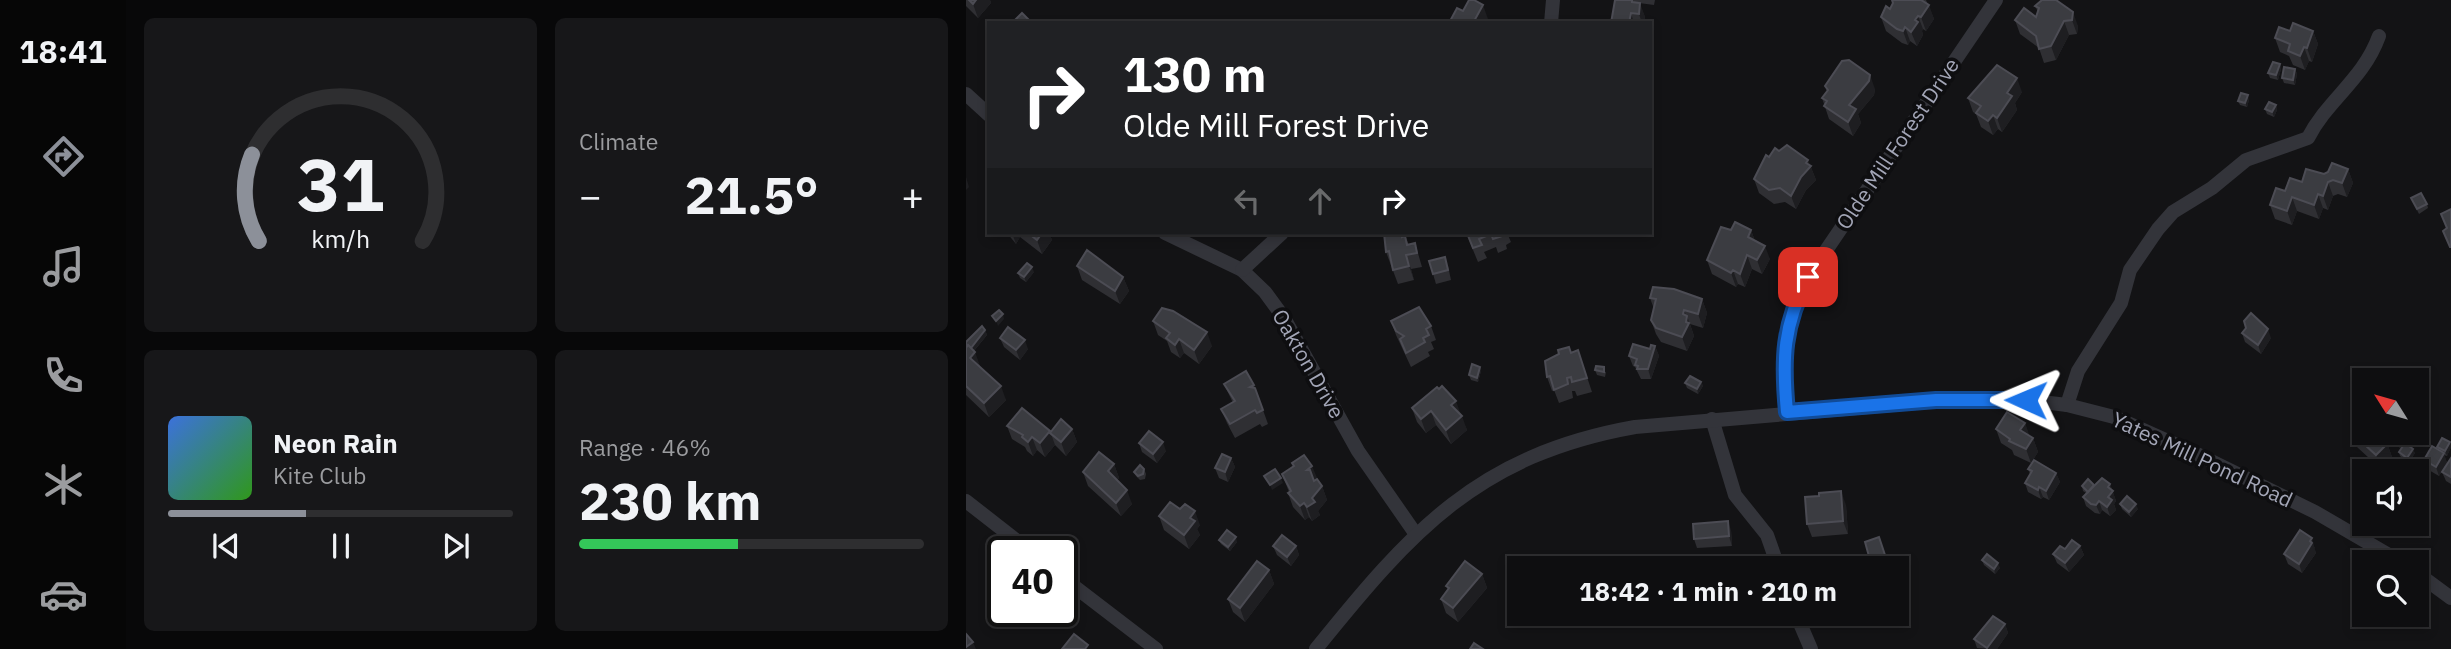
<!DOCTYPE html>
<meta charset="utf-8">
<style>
:root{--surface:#0e0e10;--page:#171719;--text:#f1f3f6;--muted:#9b9c9f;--line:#2e2e30;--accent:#8c9099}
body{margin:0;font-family:"IBM Plex Sans",sans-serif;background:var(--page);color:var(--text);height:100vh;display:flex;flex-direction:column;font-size:26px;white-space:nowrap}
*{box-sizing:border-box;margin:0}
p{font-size:23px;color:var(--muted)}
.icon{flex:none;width:38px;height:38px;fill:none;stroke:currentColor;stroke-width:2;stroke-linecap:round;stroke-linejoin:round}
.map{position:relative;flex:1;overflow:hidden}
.sheet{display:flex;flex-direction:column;gap:18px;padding:18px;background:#080809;width:840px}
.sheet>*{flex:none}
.hud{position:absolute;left:21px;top:21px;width:665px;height:214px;border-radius:0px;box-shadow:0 4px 10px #0003,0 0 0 2px var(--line);background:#202124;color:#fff;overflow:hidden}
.needle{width:46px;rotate:307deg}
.controls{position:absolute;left:1386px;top:368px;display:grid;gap:14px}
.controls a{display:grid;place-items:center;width:77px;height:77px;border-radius:0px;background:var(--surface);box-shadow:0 4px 10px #0003,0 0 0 2px var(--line);font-size:35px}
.speed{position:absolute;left:21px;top:536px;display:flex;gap:14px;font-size:35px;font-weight:700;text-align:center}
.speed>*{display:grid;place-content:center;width:91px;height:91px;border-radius:50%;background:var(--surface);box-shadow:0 4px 10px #0003,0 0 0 2px var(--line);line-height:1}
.speed .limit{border:4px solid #111;border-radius:10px;background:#fff;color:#111}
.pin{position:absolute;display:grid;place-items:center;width:60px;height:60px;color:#fff;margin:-30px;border-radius:14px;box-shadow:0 4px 10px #0006}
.me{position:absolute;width:77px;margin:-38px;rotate:271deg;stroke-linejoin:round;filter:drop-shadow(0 0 5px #0008)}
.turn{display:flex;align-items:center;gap:24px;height:147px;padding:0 21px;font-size:32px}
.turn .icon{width:91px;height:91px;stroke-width:2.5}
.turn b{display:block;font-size:49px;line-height:60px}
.lanes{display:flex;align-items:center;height:66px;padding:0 21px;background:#0003;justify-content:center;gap:35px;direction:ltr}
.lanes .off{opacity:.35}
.big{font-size:52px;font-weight:800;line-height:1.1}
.sheet .widget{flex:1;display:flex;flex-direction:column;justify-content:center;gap:10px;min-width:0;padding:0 24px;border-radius:10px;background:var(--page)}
.sheet .dial{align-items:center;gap:0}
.dial svg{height:182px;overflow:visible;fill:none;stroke:var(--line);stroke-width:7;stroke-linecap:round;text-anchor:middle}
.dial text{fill:var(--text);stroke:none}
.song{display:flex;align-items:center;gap:21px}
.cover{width:84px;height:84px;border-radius:10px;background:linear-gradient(135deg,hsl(220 70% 55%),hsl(110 70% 35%))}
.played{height:7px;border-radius:4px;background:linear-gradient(90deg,var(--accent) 40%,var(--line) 40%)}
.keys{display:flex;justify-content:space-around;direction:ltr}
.heat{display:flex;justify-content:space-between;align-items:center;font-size:38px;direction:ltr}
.charge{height:10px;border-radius:5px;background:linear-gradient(90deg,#34c759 46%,var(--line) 0)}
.sheet .tiles{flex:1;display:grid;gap:18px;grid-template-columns:repeat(2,1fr)}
.trip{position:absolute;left:541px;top:556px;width:402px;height:70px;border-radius:0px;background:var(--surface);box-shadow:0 4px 10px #0003,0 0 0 2px var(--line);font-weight:800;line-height:70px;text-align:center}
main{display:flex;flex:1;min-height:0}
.menu{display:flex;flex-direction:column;width:126px;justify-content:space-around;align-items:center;background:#060606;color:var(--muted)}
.menu .icon{width:49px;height:49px}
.menu .current{color:var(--accent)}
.menu b{font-size:32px;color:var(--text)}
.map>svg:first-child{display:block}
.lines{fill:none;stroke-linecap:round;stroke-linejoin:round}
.minor{stroke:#33343a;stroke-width:14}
.wall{fill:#2f2f33}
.shaded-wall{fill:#1e1e21}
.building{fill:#3b3c41;stroke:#4c4c54;stroke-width:2}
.route-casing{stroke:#114b97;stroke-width:18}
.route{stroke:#1a73e8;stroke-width:12}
.labels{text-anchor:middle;stroke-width:7;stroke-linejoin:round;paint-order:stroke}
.street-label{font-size:21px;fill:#a3a6b7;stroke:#0e0e10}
</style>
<main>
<nav class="menu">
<b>18:41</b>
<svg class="icon current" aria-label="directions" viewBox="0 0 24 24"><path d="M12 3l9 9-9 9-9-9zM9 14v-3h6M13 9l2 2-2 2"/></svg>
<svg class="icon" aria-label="music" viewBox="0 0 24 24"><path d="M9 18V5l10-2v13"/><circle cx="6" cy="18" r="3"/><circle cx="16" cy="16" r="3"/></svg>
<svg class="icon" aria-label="phone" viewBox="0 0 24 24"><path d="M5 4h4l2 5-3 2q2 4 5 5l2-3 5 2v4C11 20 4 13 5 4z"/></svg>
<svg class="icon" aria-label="climate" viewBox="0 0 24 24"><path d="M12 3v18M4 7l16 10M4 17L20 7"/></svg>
<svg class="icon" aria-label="car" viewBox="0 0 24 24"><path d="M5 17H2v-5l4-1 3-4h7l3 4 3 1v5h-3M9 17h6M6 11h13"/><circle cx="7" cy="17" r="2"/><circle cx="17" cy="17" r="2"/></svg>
</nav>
<section class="sheet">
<div class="tiles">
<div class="widget dial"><svg viewBox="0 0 100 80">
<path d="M14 69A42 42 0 1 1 86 69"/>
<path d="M14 69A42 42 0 0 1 11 31" stroke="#8c9099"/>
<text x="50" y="56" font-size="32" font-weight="700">31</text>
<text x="50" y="72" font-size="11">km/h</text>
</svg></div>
<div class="widget"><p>Climate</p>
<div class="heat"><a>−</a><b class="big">21.5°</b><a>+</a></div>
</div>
<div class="widget">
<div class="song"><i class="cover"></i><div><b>Neon Rain</b><p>Kite Club</p></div></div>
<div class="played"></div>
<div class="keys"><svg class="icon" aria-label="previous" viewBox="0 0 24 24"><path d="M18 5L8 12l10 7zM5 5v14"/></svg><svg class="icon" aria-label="pause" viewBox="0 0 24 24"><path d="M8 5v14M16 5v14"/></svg><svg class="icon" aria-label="next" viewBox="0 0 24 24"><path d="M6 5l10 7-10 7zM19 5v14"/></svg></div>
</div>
<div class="widget"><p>Range · 46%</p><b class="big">230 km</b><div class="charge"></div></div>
</div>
</section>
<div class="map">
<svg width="1485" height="649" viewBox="0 0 1485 649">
<rect width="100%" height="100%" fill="#131315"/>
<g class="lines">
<g class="minor">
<polyline points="585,23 587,0"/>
<polyline points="0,94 23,115"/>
<polyline points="199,233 276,270 299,292 318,318 392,451 449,533"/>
<polyline points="276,270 316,233"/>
<path d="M1101 405 1112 371 1155 303 1164 270 1192 229 1207 212 1246 188 1280 160 1342 138C1362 99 1397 80 1413 36"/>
<path d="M821 412C816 359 817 326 842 277L1030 0"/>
<polyline points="746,419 769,495 801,535 813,569"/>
<polyline points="0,501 64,551"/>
<polyline points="1451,573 1485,598"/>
<polyline points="96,577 190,649"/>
<polyline points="830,614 845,649"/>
<path d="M350 649C445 531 512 455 669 427L997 399 1060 400 1101 405 1148 417 1235 456 1349 512 1435 562"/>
</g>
</g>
<g class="wall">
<polygon points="0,0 24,0 25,3 12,18 0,6"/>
<polygon points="649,0 689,0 688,5 673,3 679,17 678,23 645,23"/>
<polygon points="926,0 960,0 968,19 960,31 957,29 956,31 957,35 951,46 944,41 942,45 936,43 920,31 915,17 924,9 927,4"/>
<polygon points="1090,0 1112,26 1111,34 1103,35 1090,60 1078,63 1073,48 1054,34 1049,20 1070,17 1072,12 1069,6"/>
<polygon points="1324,31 1347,31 1352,44 1346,62 1343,61 1339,70 1327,65 1323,56 1314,52 1309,38"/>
<polygon points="1314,64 1315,69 1312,80 1304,78 1302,73"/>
<polygon points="1329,69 1331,74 1329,85 1318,83 1316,78"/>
<polygon points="859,86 909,89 908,95 892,114 895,123 887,136 863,119 856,98 861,92"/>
<polygon points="1056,92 1049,103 1051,110 1036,132 1032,129 1027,135 1015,127 1010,114 1007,112 1002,98"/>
<polygon points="1283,100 1281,107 1274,105 1272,101"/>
<polygon points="1310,105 1311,110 1308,117 1301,114 1299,109"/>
<polygon points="813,151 844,165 850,180 840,190 830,209 819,202 808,204 793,193 788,179 803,157"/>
<polygon points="1382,169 1387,183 1381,197 1372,194 1367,196 1362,210 1357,208 1353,219 1331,211 1326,225 1309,219 1304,205 1319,191 1336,182 1358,174"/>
<polygon points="1445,198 1461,204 1462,208 1453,214"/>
<polygon points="785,230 789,241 804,259 796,274 786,269 779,287 772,284 770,287 746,274 741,260"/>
<polygon points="41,233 83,233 86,240 76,254 54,237 50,244"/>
<polygon points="418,233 438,233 443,245 449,243 456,267 445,269 448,280 432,284 420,252"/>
<polygon points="500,233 541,233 545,242 540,245 541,249 532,253 530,247 518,252 521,258 512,262"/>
<polygon points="111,266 157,277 163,291 154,304 116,280"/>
<polygon points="482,266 485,280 470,284 467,274"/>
<polygon points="68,272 60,282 54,278 52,273"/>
<polygon points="684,298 736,299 741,313 737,328 724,324 728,336 721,351 695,342 690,334 685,320 688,309"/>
<polygon points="187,321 246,346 233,364 218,353 214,358 205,352 201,341 192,335"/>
<polygon points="425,321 465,326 470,340 465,342 468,349 462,352 464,356 445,367 430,335"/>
<polygon points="19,330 21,335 8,351 14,367 40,400 23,417 0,395 0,342"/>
<polygon points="1276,333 1305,338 1295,354 1279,342"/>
<polygon points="34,338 62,349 54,360 38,347"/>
<polygon points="689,346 693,356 685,379 675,379 669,367 667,366 663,356"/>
<polygon points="603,347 605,352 612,350 626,392 611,396 609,391 606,391 607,398 593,403 588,390 586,391 581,377 593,354"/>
<polygon points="629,370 640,372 639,377 631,375"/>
<polygon points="515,371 512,382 505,380 503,375"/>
<polygon points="735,382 737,386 732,394 721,388 719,383"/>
<polygon points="258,384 288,385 302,424 296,427 294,424 269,438 261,423 255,409 267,403"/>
<polygon points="446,408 494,415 501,430 485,444 470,425 460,433 451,422"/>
<polygon points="1059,423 1063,436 1067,438 1072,452 1065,463 1048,455 1046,450 1035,443 1030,429"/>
<polygon points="41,426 84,432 106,429 111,442 100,456 89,445 79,457 71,450 67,456 61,451 59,447 46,439"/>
<polygon points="1398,432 1441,432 1443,439 1439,443 1449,453 1443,462 1434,456 1433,452 1439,443 1434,448 1426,440 1422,446 1426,457 1415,469 1391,447 1386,433"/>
<polygon points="1484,442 1485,447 1481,456 1478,455 1481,463 1473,476 1461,469 1458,460 1472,450 1471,447"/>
<polygon points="173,443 200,451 191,463 176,452"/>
<polygon points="265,458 269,467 262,482 253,478 249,468"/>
<polygon points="1485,458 1485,484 1480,481 1476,472"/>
<polygon points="326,463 351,479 356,486 361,500 352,511 354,515 346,521 343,517 339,520 327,507 322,493 323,492 316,474 327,467"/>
<polygon points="148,464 153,478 151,480 166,504 155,516 122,486 117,472"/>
<polygon points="178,469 180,474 179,479 174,480 170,476 168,472"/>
<polygon points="1062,469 1090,473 1094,482 1083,500 1077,497 1075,499 1062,492 1059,483 1064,474"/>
<polygon points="1144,484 1150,501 1148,504 1150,510 1144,516 1136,510 1134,514 1129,513 1120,506 1117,497 1120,493 1117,491 1116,486"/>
<polygon points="1154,504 1172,509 1165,517 1156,509"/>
<polygon points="880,505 882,534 846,537 841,524"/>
<polygon points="193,516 234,525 231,529 234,535 223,549 198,530"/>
<polygon points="765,530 766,546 731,548 728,539"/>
<polygon points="913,537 921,560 906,565 899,542"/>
<polygon points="253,540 271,542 264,551 255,544"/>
<polygon points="307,546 330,546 333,555 325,566 311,555"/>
<polygon points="1114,546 1118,555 1103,572 1091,563 1087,554 1099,549"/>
<polygon points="1349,547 1348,548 1350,553 1336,573 1322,564 1318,554"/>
<polygon points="1016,560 1034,568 1029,574 1018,565"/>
<polygon points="303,570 308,584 279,622 267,612 262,599"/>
<polygon points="516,574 521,588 492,622 480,613 475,599 482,590 480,586"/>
<polygon points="1422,614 1449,614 1440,629 1423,618"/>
<polygon points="1039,624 1042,633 1031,649 1011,648 1008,639"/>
</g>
<g class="shaded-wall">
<polygon points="10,0 24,0 25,3 12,18 7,4"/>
<polygon points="674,3 679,17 678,23 676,23 673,14"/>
<polygon points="517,5 522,19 520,23 507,23"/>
<polygon points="963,5 968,19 960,31 955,17"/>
<polygon points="1107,12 1112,26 1111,34 1106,20"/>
<polygon points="665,13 668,23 663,23"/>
<polygon points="952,16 957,29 956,31 957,35 951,46 945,32 949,20"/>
<polygon points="1098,21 1103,35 1090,60 1085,46"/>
<polygon points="939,27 944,41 942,45 937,31"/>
<polygon points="1347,31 1352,44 1346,62 1341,48"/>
<polygon points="1338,47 1343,61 1339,70 1334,56"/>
<polygon points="1314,64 1315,69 1312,80 1310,75"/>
<polygon points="1329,69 1331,74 1329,85 1327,80"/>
<polygon points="904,75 909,89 908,95 892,114 895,123 887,136 882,122 883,105"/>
<polygon points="1051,78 1056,92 1049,103 1051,110 1036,132 1031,118 1041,93"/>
<polygon points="1282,95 1283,100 1281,107 1279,103"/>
<polygon points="1310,105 1311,110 1308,117 1306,112"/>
<polygon points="1027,115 1032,129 1027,135 1022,121"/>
<polygon points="842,160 850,180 840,190 830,209 825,196"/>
<polygon points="1382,169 1387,183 1381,197 1376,183"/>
<polygon points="0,177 3,187 0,190"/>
<polygon points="1362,182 1367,196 1362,210 1357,196"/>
<polygon points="1352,194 1357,208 1353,219 1348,205"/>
<polygon points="1326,197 1331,211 1326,225 1321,211"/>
<polygon points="785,230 790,244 782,237"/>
<polygon points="46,233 52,233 54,237 50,244"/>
<polygon points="76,233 83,233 86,240 76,254 71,240"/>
<polygon points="799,246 804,259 796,274 791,260"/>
<polygon points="440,255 445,269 448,280 443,266"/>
<polygon points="781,255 786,269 779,287 774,274"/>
<polygon points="66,267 68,272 60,282 58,277"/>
<polygon points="767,270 772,284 770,287 765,273"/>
<polygon points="157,277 163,291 154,304 149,291"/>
<polygon points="736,299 741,313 737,328 732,314"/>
<polygon points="718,310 721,318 721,316 728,336 721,351 716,337"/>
<polygon points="37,314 38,319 32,326 30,321"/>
<polygon points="1302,329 1305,338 1295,354 1292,345"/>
<polygon points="19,330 21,335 6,353 4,349"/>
<polygon points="241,332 246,346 233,364 228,350"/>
<polygon points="213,339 218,353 214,358 209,345"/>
<polygon points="59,340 62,349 54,360 50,350"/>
<polygon points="689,346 693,356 685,379 682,369"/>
<polygon points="9,352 14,366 9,372 4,358"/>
<polygon points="514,367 515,371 512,382 511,378"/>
<polygon points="735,382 737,386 732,394 731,389"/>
<polygon points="35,386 40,400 23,417 18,403"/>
<polygon points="490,401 495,415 485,405"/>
<polygon points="465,411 470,425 460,433 455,419"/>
<polygon points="496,416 501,430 485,444 480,430"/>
<polygon points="1455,416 1459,425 1453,430 1451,420"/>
<polygon points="1059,423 1064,437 1054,430"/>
<polygon points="106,429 111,442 100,456 95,442"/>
<polygon points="84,431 89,445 79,457 74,443"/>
<polygon points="1417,432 1423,432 1426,440 1422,446 1426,457 1415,469 1410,455 1413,437"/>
<polygon points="1431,432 1441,432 1443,439 1434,448 1429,434"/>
<polygon points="66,437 71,450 67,456 62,442"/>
<polygon points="1067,438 1072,452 1065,463 1060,449"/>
<polygon points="197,442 200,451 191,463 187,454"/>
<polygon points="1484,442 1485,447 1481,456 1479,451"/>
<polygon points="1447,449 1449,453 1443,462 1441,458"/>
<polygon points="1478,453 1481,463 1473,476 1470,467"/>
<polygon points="265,458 269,467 262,482 259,472"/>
<polygon points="148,464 153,478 147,485 142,471"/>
<polygon points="346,466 352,480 346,484 341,470"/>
<polygon points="1090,473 1094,482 1083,500 1080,491"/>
<polygon points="315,478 317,483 306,490 304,485"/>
<polygon points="1144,484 1150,501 1148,504 1150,510 1144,516 1141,507 1142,487"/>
<polygon points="356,486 361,500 352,511 354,515 346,521 341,507 346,498"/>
<polygon points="1073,487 1077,497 1075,499 1072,490"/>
<polygon points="161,490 166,504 155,516 150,503"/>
<polygon points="875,491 880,505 882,534 877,521"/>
<polygon points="1133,501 1136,510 1134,514 1130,505"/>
<polygon points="338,503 343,517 339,520 334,506"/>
<polygon points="1170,504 1172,509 1165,517 1163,512"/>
<polygon points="229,511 234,525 231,529 234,535 223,549 218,535 224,518"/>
<polygon points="762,521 765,530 766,546 763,536"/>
<polygon points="270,537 271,542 264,551 262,547"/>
<polygon points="1346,538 1350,553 1336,573 1333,564"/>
<polygon points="330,546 333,555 325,566 321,557"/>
<polygon points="1114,546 1118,555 1103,572 1099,563"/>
<polygon points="1032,563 1034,568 1029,574 1028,569"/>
<polygon points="303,570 308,584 279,622 274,608"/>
<polygon points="516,574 521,588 492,622 487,608"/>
<polygon points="1440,614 1449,614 1440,629 1436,620"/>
<polygon points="1039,624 1042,633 1031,649 1021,649"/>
<polygon points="7,642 10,649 0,649 0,647"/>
</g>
<g class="building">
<polygon points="3,0 10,0 7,4"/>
<polygon points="503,0 508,0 517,5 507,23 483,23 491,8 497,11"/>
<polygon points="649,0 666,0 666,2 674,3 673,14 665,13 663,23 645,23"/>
<polygon points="926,0 955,0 963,5 955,17 952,16 949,20 952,22 945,32 939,27 937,31 931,29 915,17 920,6 924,9 927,3"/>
<polygon points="1076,0 1090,0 1107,12 1106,20 1098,21 1085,46 1073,49 1070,36 1049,20 1058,8 1070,17 1073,8 1069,6"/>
<polygon points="56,13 63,20 60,23 46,23"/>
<polygon points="1327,23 1347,31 1341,48 1338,47 1334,56 1322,51 1324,44 1309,38 1313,27 1324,31"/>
<polygon points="883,60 904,75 903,81 883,105 890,109 882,122 858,106 861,101 856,98 862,90 859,86 876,61"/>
<polygon points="1307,62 1314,64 1310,75 1302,73"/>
<polygon points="1031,65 1051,78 1041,93 1046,96 1031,118 1027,115 1022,121 1010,113 1015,106 1002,98"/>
<polygon points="1318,67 1329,69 1327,80 1316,78"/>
<polygon points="1275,93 1282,95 1279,103 1272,101"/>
<polygon points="1303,102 1310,105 1306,112 1299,109"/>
<polygon points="821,145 842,160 840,163 845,166 835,177 825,196 814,188 803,190 788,179 800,155 803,157 809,148 813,151"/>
<polygon points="1366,163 1382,169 1376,183 1367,180 1362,182 1357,196 1352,194 1348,205 1326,197 1321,211 1304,205 1310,188 1319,191 1324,178 1336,182 1340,169 1358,174 1362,172"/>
<polygon points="1455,193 1461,204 1451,209 1445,198"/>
<polygon points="1485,209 1485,247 1484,247 1477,231 1481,228 1475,214"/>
<polygon points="769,222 785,230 782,237 799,246 791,260 781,255 774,274 767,270 765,273 741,260 755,227 765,230"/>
<polygon points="62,233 76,233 71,240"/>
<polygon points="418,233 436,233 436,237 439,236 441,245 449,243 451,253 440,255 443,266 427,270 423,251 420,252"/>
<polygon points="501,233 535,233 536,236 527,239 525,234 513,239 516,245 507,248"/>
<polygon points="121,250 157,277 149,291 111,266"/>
<polygon points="479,257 482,270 467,274 463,261"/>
<polygon points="61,263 66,267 58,277 52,273"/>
<polygon points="687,287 708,289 736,299 732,314 718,310 717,314 721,316 720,322 723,323 716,337 690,328 685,320 690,299 684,298"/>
<polygon points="453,307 465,326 460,329 463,335 457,338 459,342 440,353 434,339 438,336 430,331 425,321"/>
<polygon points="196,308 207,311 241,332 228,350 213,339 209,345 200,338 204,333 187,321"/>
<polygon points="33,310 37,314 30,321 26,316"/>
<polygon points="1285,313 1302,329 1292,345 1276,333 1280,328 1278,321"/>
<polygon points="16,326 19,330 5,348 2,345 1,346 0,345 0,342"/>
<polygon points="42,327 59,340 50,350 34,338"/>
<polygon points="667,344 684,349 685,345 689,346 682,369 671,369 672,366 669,365 671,359 663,356"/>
<polygon points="2,345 9,352 4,358 35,386 18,403 0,386 0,348"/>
<polygon points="603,347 605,353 612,350 621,378 606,382 605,377 601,378 602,384 588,390 584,376 581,377 579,361 593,354 592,350"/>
<polygon points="506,364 514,367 511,378 503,375"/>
<polygon points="630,366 638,367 638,372 629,370"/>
<polygon points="280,371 288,385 284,387 289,388 297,410 291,413 289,410 264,424 255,409 269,401 258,384"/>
<polygon points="724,376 735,382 731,389 719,383"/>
<polygon points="476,386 490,401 485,405 496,416 480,430 465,411 455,419 446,408 471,387 473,389"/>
<polygon points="56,408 84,431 74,443 66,437 62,442 56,437 57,435 41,426"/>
<polygon points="1451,411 1455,416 1451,420"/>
<polygon points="1041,412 1059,423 1054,430 1067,438 1060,449 1043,441 1044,439 1030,429"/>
<polygon points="95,419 106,429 95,442 84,433"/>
<polygon points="1396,423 1398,425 1398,432 1417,432 1413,437 1421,444 1410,455 1386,433"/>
<polygon points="183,431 197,442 187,454 173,443"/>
<polygon points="1476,438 1484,442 1479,451 1471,447"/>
<polygon points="1439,443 1447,449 1441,458 1433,452"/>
<polygon points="1466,446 1478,453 1470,467 1458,460"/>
<polygon points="133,452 148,464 142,471 161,490 150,503 117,472"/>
<polygon points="256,454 265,458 259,472 249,468"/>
<polygon points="338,455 346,466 341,470 344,470 348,481 351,479 356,486 346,498 349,502 341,507 338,503 334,506 322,493 325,491 316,474 328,466 326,463"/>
<polygon points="1485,458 1485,477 1476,472"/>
<polygon points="1068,460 1090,473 1080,491 1073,487 1072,490 1059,483 1066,471 1062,469"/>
<polygon points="174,465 178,469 177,474 172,476 168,472"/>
<polygon points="309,469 315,478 304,485 298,476"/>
<polygon points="1136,478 1144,484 1142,487 1147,491 1142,497 1146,500 1141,507 1133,501 1130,505 1125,504 1117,497"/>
<polygon points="1122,479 1128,485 1122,492 1116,486"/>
<polygon points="875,491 877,521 841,524 839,497 853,496 853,493"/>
<polygon points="1161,496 1170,504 1163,512 1154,504"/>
<polygon points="204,502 214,509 219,504 229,511 224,518 229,521 218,535 193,516"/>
<polygon points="762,521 763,536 728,539 727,524"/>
<polygon points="261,530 270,537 262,547 253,540"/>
<polygon points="1334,530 1346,538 1344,541 1346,543 1333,564 1318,554"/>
<polygon points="316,535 330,546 321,557 307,546"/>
<polygon points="913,537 919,555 904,560 899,542"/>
<polygon points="1106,540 1114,546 1099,563 1087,554 1094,546 1099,549"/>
<polygon points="1021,554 1032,563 1028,569 1016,560"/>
<polygon points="291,561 303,570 274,608 262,599"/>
<polygon points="499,561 516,574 487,608 475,599 483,588 480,586"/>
<polygon points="1428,614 1440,614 1436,620"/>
<polygon points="1027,616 1039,624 1021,648 1008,639"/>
<polygon points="0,634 7,642 0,647"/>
<polygon points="108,634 122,645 119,649 96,649"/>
<polygon points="508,643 517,649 504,649"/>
</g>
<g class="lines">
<defs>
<path id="route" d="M842 277C817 326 816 359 821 412L970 400H1060"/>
</defs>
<use href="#route" class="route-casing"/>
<use href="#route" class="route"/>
</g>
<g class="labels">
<g class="street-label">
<text transform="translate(932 144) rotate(-56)" y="7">Olde Mill Forest Drive</text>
<text transform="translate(342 364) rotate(60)" y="7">Oakton Drive</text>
<text transform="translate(1236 460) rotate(25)" y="7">Yates Mill Pond Road</text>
</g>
</g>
</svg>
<div class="controls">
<a><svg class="needle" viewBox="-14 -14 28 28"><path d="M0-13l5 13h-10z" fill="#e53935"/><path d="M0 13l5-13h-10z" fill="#9b9c9f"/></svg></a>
<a><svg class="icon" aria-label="sound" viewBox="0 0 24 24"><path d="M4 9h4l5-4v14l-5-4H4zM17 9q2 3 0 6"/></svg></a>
<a><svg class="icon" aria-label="search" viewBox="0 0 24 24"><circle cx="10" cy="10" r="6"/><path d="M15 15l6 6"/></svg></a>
</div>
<div class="speed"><div class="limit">40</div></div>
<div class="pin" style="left:842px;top:277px;background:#d93025"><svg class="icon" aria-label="arrive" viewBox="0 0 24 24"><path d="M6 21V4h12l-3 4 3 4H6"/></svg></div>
<svg class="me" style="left:1060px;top:400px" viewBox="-20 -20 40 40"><path d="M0-17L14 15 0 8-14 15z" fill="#1a73e8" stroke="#fff" stroke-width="4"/></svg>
<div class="trip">18:42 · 1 min · 210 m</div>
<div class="hud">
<div class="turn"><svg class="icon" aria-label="right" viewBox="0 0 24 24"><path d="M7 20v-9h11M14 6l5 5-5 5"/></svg><div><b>130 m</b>Olde Mill Forest Drive</div></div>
<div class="lanes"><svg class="icon off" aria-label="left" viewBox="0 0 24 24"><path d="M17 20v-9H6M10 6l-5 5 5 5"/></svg><svg class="icon off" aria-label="ahead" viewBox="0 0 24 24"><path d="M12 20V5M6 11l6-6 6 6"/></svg><svg class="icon" aria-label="right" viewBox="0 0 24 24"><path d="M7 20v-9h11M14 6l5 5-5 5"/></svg></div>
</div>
</div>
</main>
